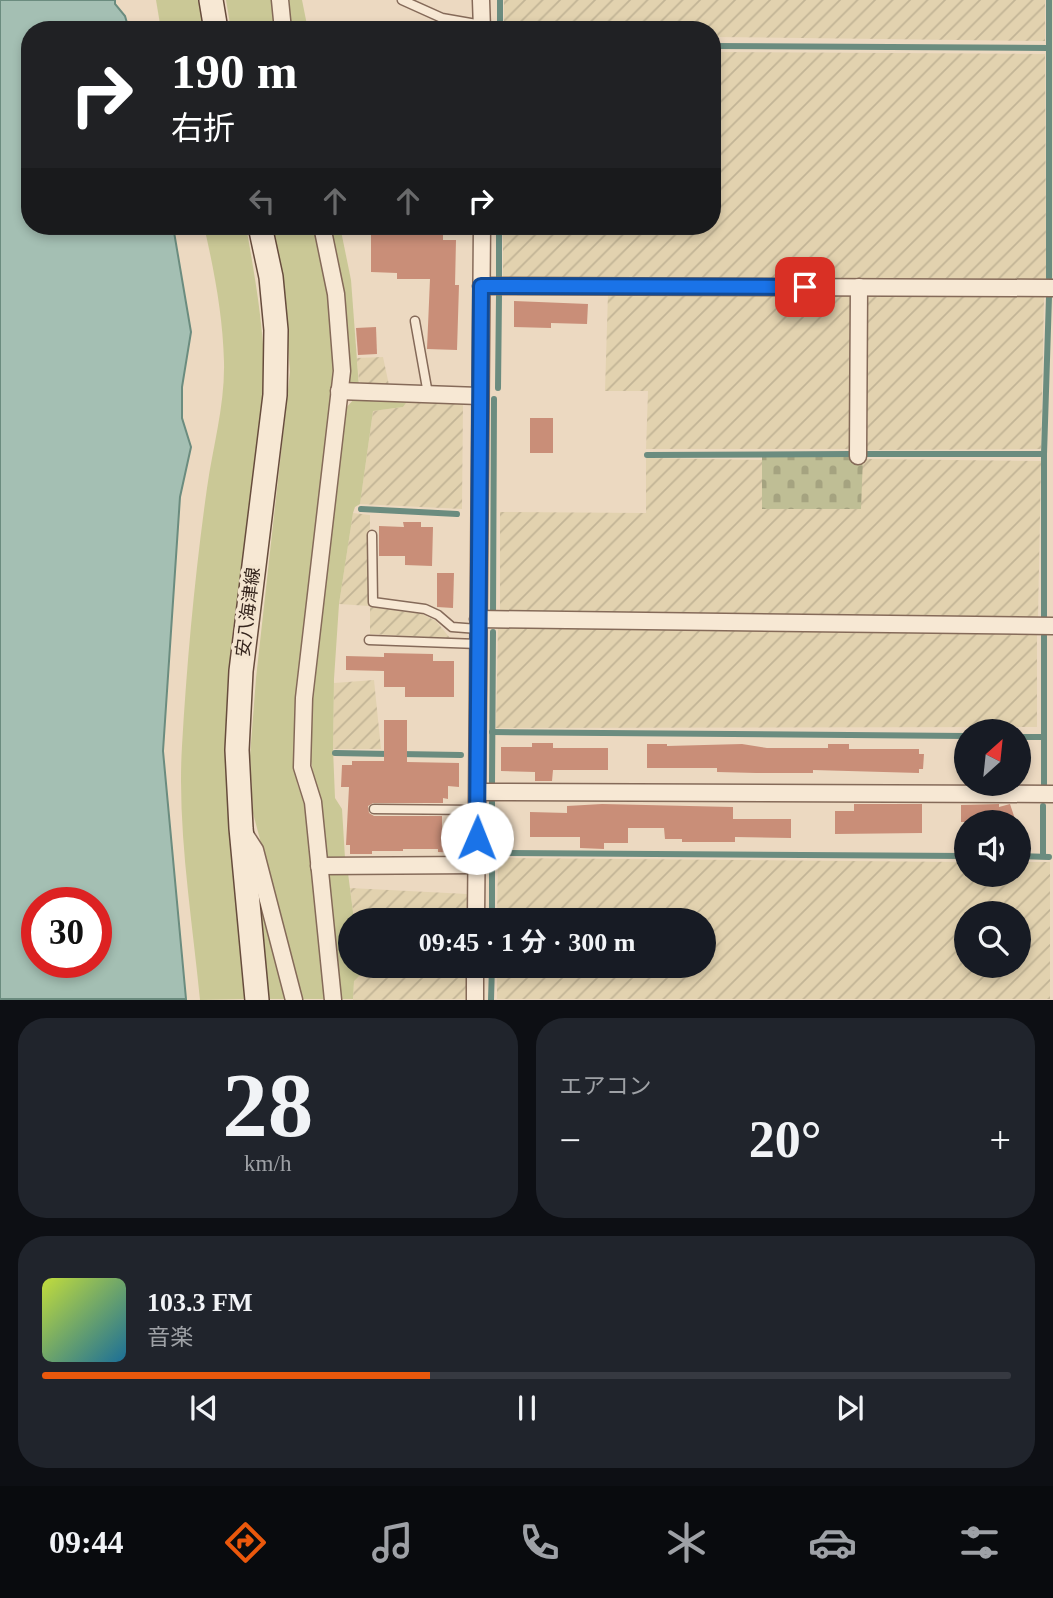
<!DOCTYPE html>
<html lang="ja">
<meta charset="utf-8">
<style>
:root{--surface:#171b24;--page:#20242c;--text:#f1f3f6;--muted:#9ea1a6;--line:#363941;--accent:#ea580c}
body{margin:0;font-family:"Times New Roman","Noto Sans JP",serif;background:var(--page);color:var(--text);height:100vh;display:flex;flex-direction:column;font-size:26px;white-space:nowrap}
*{box-sizing:border-box;margin:0}
p{font-size:23px;color:var(--muted)}
.icon{flex:none;width:38px;height:38px;fill:none;stroke:currentColor;stroke-width:2;stroke-linecap:round;stroke-linejoin:round}
.map{position:relative;height:1000px;overflow:hidden}
.sheet{display:flex;flex-direction:column;gap:18px;padding:18px;background:#0d0f14;flex:1}
.sheet>*{flex:none}
.hud{position:absolute;left:21px;top:21px;width:700px;height:214px;border-radius:28px;box-shadow:0 4px 10px #0003;background:#202124;color:#fff;overflow:hidden}
.needle{width:46px;rotate:27deg}
.buttons{position:absolute;left:954px;top:719px;display:grid;gap:14px}
.buttons a{display:grid;place-items:center;width:77px;height:77px;border-radius:50%;background:var(--surface);box-shadow:0 4px 10px #0003;font-size:35px}
.speed{position:absolute;left:21px;top:887px;display:flex;gap:14px;font-size:35px;font-weight:700;text-align:center}
.speed>*{display:grid;place-content:center;width:91px;height:91px;border-radius:50%;background:var(--surface);box-shadow:0 4px 10px #0003;line-height:1}
.speed .limit{border:10px solid #d22;background:#fff;color:#111}
.pin{position:absolute;display:grid;place-items:center;width:60px;height:60px;color:#fff;margin:-30px;border-radius:14px;box-shadow:0 4px 10px #0006}
.me{position:absolute;width:77px;margin:-38px;rotate:1deg;stroke-linejoin:round;filter:drop-shadow(0 0 5px #0008)}
.turn{display:flex;align-items:center;gap:24px;height:147px;padding:0 35px;font-size:32px}
.turn .icon{width:91px;height:91px;stroke-width:2.5}
.turn b{display:block;font-size:49px;line-height:60px}
.lanes{display:flex;align-items:center;height:66px;padding:0 35px;background:#0003;justify-content:center;gap:35px;direction:ltr}
.lanes .off{opacity:.35}
.big{font-size:52px;font-weight:700;line-height:1.1}
.sheet .widget{flex:1;display:flex;flex-direction:column;justify-content:center;gap:10px;min-width:0;padding:0 24px;border-radius:28px;background:var(--page)}
.sheet .dial{align-items:center;gap:0}
.dial b{font-size:91px;line-height:1}
.song{display:flex;align-items:center;gap:21px}
.cover{width:84px;height:84px;border-radius:10px;background:linear-gradient(135deg,hsl(70 70% 55%),hsl(200 70% 35%))}
.played{height:7px;border-radius:4px;background:linear-gradient(90deg,var(--accent) 40%,var(--line) 40%)}
.keys{display:flex;justify-content:space-around;direction:ltr}
.heat{display:flex;justify-content:space-between;align-items:center;font-size:38px;direction:ltr}
.sheet .tiles{flex:1;display:grid;gap:18px;grid-template-columns:1fr 1fr}
.widget:last-child{grid-column:span 2}
.trip{position:absolute;left:338px;top:908px;width:378px;height:70px;border-radius:35px;background:var(--surface);box-shadow:0 4px 10px #0003;font-weight:700;line-height:70px;text-align:center}
.menu{display:flex;height:112px;justify-content:space-around;align-items:center;background:#090b0e;color:var(--muted)}
.menu .icon{width:49px;height:49px}
.menu .active{color:var(--accent)}
.menu b{font-size:32px;color:var(--text)}
.map>svg:first-child{display:block}
.farmland{fill:url(#farmland-furrows);fill-rule:evenodd}
.grass{fill:#cac896}
.cemetery{fill:url(#cemetery-stones)}
.water{fill:#a4bfb3;stroke:#6b8c7f;stroke-width:2;fill-rule:evenodd}
.lines{fill:none;stroke-linecap:round;stroke-linejoin:round}
.stream{stroke:#6b8c7f;stroke-width:6}
.building{fill:#c98e78}
.lane-casing{stroke:#856a59;stroke-width:11}
.street-casing{stroke:#856a59;stroke-width:19}
.secondary-casing{stroke:#674c3d;stroke-width:26}
.lane{stroke:#f7e8d4;stroke-width:8}
.street{stroke:#f7e8d4;stroke-width:16}
.secondary{stroke:#f7e8d4;stroke-width:23}
.route-casing{stroke:#114b97;stroke-width:18}
.route{stroke:#1a73e8;stroke-width:12}
.labels{text-anchor:middle;stroke-width:7;stroke-linejoin:round;paint-order:stroke}
.street-label{font-size:18px;fill:#35251d;stroke:#f4e5d0}
</style>
<div class="map">
<svg width="1053" height="1000" viewBox="0 0 1053 1000">
<defs>
<pattern id="farmland-furrows" width="10" height="10" patternUnits="userSpaceOnUse" patternTransform="scale(1.75)"><rect width="10" height="10" fill="#e2d2af"/><path d="M-1 1l2-2M0 10L10 0M9 11l2-2" fill="none" stroke="#c2b496"/></pattern>
<pattern id="cemetery-stones" width="16" height="16" patternUnits="userSpaceOnUse" patternTransform="scale(1.75)"><rect width="16" height="16" fill="#bfbe95"/><path d="M2 7V4a2 2 0 0 1 4 0v3zM10 15v-3a2 2 0 0 1 4 0v3z" fill="#a5a380"/></pattern>
</defs>
<rect width="100%" height="100%" fill="#ecd9c1"/>
<g class="farmland">
<polygon points="504,0 1045,0 1045,41 712,37 712,30 504,30"/>
<polygon points="712,52 1045,54 1046,281 503,277 503,226 712,226"/>
<polygon points="608,293 843,293 852,298 851,449 646,449 648,391 605,391"/>
<polygon points="870,295 1044,297 1041,449 863,450 866,301"/>
<polygon points="383,357 389,385 364,385 359,381 357,358"/>
<polygon points="409,399 463,402 462,509 360,504 373,411 403,407"/>
<polygon points="646,458 762,460 762,509 863,459 1041,461 1038,620 500,619 500,512 646,513"/>
<polygon points="353,513 370,515 369,606 339,604"/>
<polygon points="370,607 422,614 436,621 450,638 370,634"/>
<polygon points="498,628 1037,631 1037,727 496,728"/>
<polygon points="374,680 381,749 333,749 334,683"/>
<path d="M498 858 966 862V875H1018L1019 862H1050V999H497V966H704V920H497ZM966 914H1018V966H966Z"/>
<polygon points="350,888 467,894 467,920 354,920"/>
<polygon points="359,966 467,966 467,999 353,1000 354,980 360,975"/>
</g>
<g class="grass">
<polygon points="156,0 201,0 205,30 161,30"/>
<polygon points="226,0 272,0 277,30 231,30"/>
<polygon points="288,0 302,0 308,30 290,30"/>
<path d="M204 226H246C257 288 268 351 264 415 257 501 235 586 229 672 222 782 235 890 245 999L200 1000C192 917 177 829 182 746 187 660 195 573 207 488 213 446 225 405 224 362 223 316 214 270 204 226Z"/>
<polygon points="271,226 318,226 330,291 336,362 300,696 297,783 309,817 327,999 302,999 253,813 250,756 256,678 290,372 285,304"/>
<polygon points="329,226 340,226 351,280 359,387 348,384"/>
<polygon points="355,398 409,399 403,407 373,411 360,504 355,507 353,513 339,604 334,679 333,749 335,798 342,809 345,858 328,859 324,854 319,802 310,756 313,696 345,409"/>
<polygon points="348,873 354,920 350,920 350,966 359,966 360,975 354,981 353,999 339,999 327,880 330,874"/>
<polygon points="256,881 289,999 269,999"/>
</g>
<polygon class="cemetery" points="762,456 863,457 861,509 762,509"/>
<path class="water" d="M0 0H115V4L125 16 129 30H30V226H173L191 332 182 387V418L191 447 180 497 163 751 186 999H0ZM37 903H96V962H37Z"/>
<g class="lines">
<g class="stream">
<polyline points="500,30 500,0"/>
<polyline points="712,46 1049,48"/>
<polyline points="499,278 499,226"/>
<polyline points="1049,278 1049,0"/>
<polyline points="498,388 499,296"/>
<polyline points="865,454 1044,454"/>
<polyline points="647,455 851,454"/>
<polyline points="361,509 457,514"/>
<polyline points="493,616 494,399"/>
<polyline points="1044,617 1044,454 1049,297"/>
<polyline points="492,732 966,736"/>
<polyline points="1018,737 1044,737"/>
<polyline points="335,753 389,754"/>
<polyline points="400,754 461,755"/>
<polyline points="492,785 493,632"/>
<polyline points="1044,789 1044,636"/>
<polyline points="492,853 966,856"/>
<polyline points="1018,856 1049,857"/>
<polyline points="1043,856 1043,806"/>
<polyline points="492,920 492,802"/>
<polyline points="491,1000 492,966"/>
</g>
</g>
<g class="building">
<polygon points="371,233 443,234 443,240 456,240 455,285 459,285 457,350 427,349 430,279 397,279 397,273 371,272"/>
<polygon points="514,301 588,304 587,324 551,323 551,328 514,327"/>
<polygon points="376,327 377,354 358,355 356,328"/>
<rect x="530" y="418" width="23" height="35"/>
<polygon points="403,522 421,522 421,527 433,527 432,566 405,565 405,556 379,556 379,526 404,527"/>
<polygon points="437,573 454,573 453,608 437,607"/>
<polygon points="384,653 433,654 433,661 454,661 454,697 405,697 405,687 384,687 384,671 346,670 346,656 384,657"/>
<polygon points="384,720 407,720 407,762 459,763 459,787 448,786 448,799 443,798 443,803 373,803 368,806 369,813 374,816 442,816 442,831 461,831 461,853 438,852 438,849 403,849 403,851 372,851 372,854 350,854 350,845 346,845 349,787 341,787 342,765 352,765 352,761 384,761"/>
<polygon points="532,743 553,743 553,748 608,748 608,770 553,770 552,781 535,781 535,772 501,771 501,747 532,747"/>
<polygon points="647,744 667,744 667,746 742,744 767,748 828,748 828,744 849,744 849,749 919,749 919,754 924,754 923,769 919,769 919,773 813,770 813,773 756,773 717,772 717,768 647,768"/>
<polygon points="602,804 733,807 733,819 791,819 791,838 735,837 735,842 682,842 682,839 665,839 664,828 628,828 628,843 604,843 604,849 580,848 580,837 530,837 530,812 567,813 567,806"/>
<polygon points="854,804 922,804 922,833 835,834 835,811 854,811"/>
<polygon points="999,804 999,807 1010,804 1016,822 961,822 961,805"/>
</g>
<g class="lines">
<defs>
<g id="lane">
<polyline points="402,0 442,18 482,25"/>
<polyline points="415,321 428,394"/>
<polyline points="372,535 373,602 425,609 438,615 452,627 478,629"/>
<polyline points="369,640 478,644"/>
<polyline points="374,809 478,810"/>
</g>
<g id="street">
<polyline points="280,0 283,30"/>
<polyline points="481,0 482,30"/>
<polyline points="322,226 336,294 342,371 304,698 302,767 313,802 333,1000"/>
<polyline points="481,286 1053,288"/>
<polyline points="339,391 479,396"/>
<polyline points="858,456 859,287"/>
<polyline points="478,619 1053,626"/>
<polyline points="478,792 1053,794"/>
<polyline points="244,833 255,850 294,1000"/>
<polyline points="319,866 477,865"/>
<polyline points="476,920 482,226"/>
<polyline points="475,1000 475,966"/>
</g>
<g id="secondary">
<polyline points="211,0 216,30"/>
<polyline points="257,1000 241,828 237,750 241,671 275,395 276,330 271,277 260,226"/>
</g>
</defs>
<use href="#lane" class="lane-casing"/>
<use href="#street" class="street-casing"/>
<use href="#secondary" class="secondary-casing"/>
<use href="#lane" class="lane"/>
<use href="#street" class="street"/>
<use href="#secondary" class="secondary"/>
</g>
<g class="lines">
<defs>
<polyline id="route" points="477,838 481,286 805,287"/>
</defs>
<use href="#route" class="route-casing"/>
<use href="#route" class="route"/>
</g>
<g class="labels">
<g class="street-label">
<text transform="translate(248 612) rotate(-83)" y="6">安八海津線</text>
</g>
</g>
</svg>
<div class="buttons">
<a><svg class="needle" viewBox="-14 -14 28 28"><path d="M0-13l5 13h-10z" fill="#e53935"/><path d="M0 13l5-13h-10z" fill="#9ea1a6"/></svg></a>
<a><svg class="icon" aria-label="sound" viewBox="0 0 24 24"><path d="M4 9h4l5-4v14l-5-4H4zM17 9q2 3 0 6"/></svg></a>
<a><svg class="icon" aria-label="search" viewBox="0 0 24 24"><circle cx="10" cy="10" r="6"/><path d="M15 15l6 6"/></svg></a>
</div>
<div class="speed"><div class="limit">30</div></div>
<div class="pin" style="left:805px;top:287px;background:#d93025"><svg class="icon" aria-label="arrive" viewBox="0 0 24 24"><path d="M6 21V4h12l-3 4 3 4H6"/></svg></div>
<svg class="me" style="left:477px;top:838px" viewBox="-20 -20 40 40"><circle r="19" fill="#fff"/><path d="M0-13L10 11 0 6-10 11z" fill="#1a73e8"/></svg>
<div class="trip">09:45 · 1 分 · 300 m</div>
<div class="hud">
<div class="turn"><svg class="icon" aria-label="right" viewBox="0 0 24 24"><path d="M7 20v-9h11M14 6l5 5-5 5"/></svg><div><b>190 m</b>右折</div></div>
<div class="lanes"><svg class="icon off" aria-label="left" viewBox="0 0 24 24"><path d="M17 20v-9H6M10 6l-5 5 5 5"/></svg><svg class="icon off" aria-label="ahead" viewBox="0 0 24 24"><path d="M12 20V5M6 11l6-6 6 6"/></svg><svg class="icon off" aria-label="ahead" viewBox="0 0 24 24"><path d="M12 20V5M6 11l6-6 6 6"/></svg><svg class="icon" aria-label="right" viewBox="0 0 24 24"><path d="M7 20v-9h11M14 6l5 5-5 5"/></svg></div>
</div>
</div>
<section class="sheet">
<div class="tiles">
<div class="widget dial"><b>28</b><p>km/h</p></div>
<div class="widget"><p>エアコン</p>
<div class="heat"><a>−</a><b class="big">20°</b><a>+</a></div>
</div>
<div class="widget">
<div class="song"><i class="cover"></i><div><b>103.3 FM</b><p>音楽</p></div></div>
<div class="played"></div>
<div class="keys"><svg class="icon" aria-label="previous" viewBox="0 0 24 24"><path d="M18 5L8 12l10 7zM5 5v14"/></svg><svg class="icon" aria-label="pause" viewBox="0 0 24 24"><path d="M8 5v14M16 5v14"/></svg><svg class="icon" aria-label="next" viewBox="0 0 24 24"><path d="M6 5l10 7-10 7zM19 5v14"/></svg></div>
</div>
</div>
</section>
<nav class="menu">
<b>09:44</b>
<svg class="icon active" aria-label="directions" viewBox="0 0 24 24"><path d="M12 3l9 9-9 9-9-9zM9 14v-3h6M13 9l2 2-2 2"/></svg>
<svg class="icon" aria-label="music" viewBox="0 0 24 24"><path d="M9 18V5l10-2v13"/><circle cx="6" cy="18" r="3"/><circle cx="16" cy="16" r="3"/></svg>
<svg class="icon" aria-label="phone" viewBox="0 0 24 24"><path d="M5 4h4l2 5-3 2q2 4 5 5l2-3 5 2v4C11 20 4 13 5 4z"/></svg>
<svg class="icon" aria-label="climate" viewBox="0 0 24 24"><path d="M12 3v18M4 7l16 10M4 17L20 7"/></svg>
<svg class="icon" aria-label="car" viewBox="0 0 24 24"><path d="M5 17H2v-5l4-1 3-4h7l3 4 3 1v5h-3M9 17h6M6 11h13"/><circle cx="7" cy="17" r="2"/><circle cx="17" cy="17" r="2"/></svg>
<svg class="icon" aria-label="filters" viewBox="0 0 24 24"><path d="M4 7h16M4 17h16"/><circle cx="9" cy="7" r="2"/><circle cx="15" cy="17" r="2"/></svg>
</nav>
